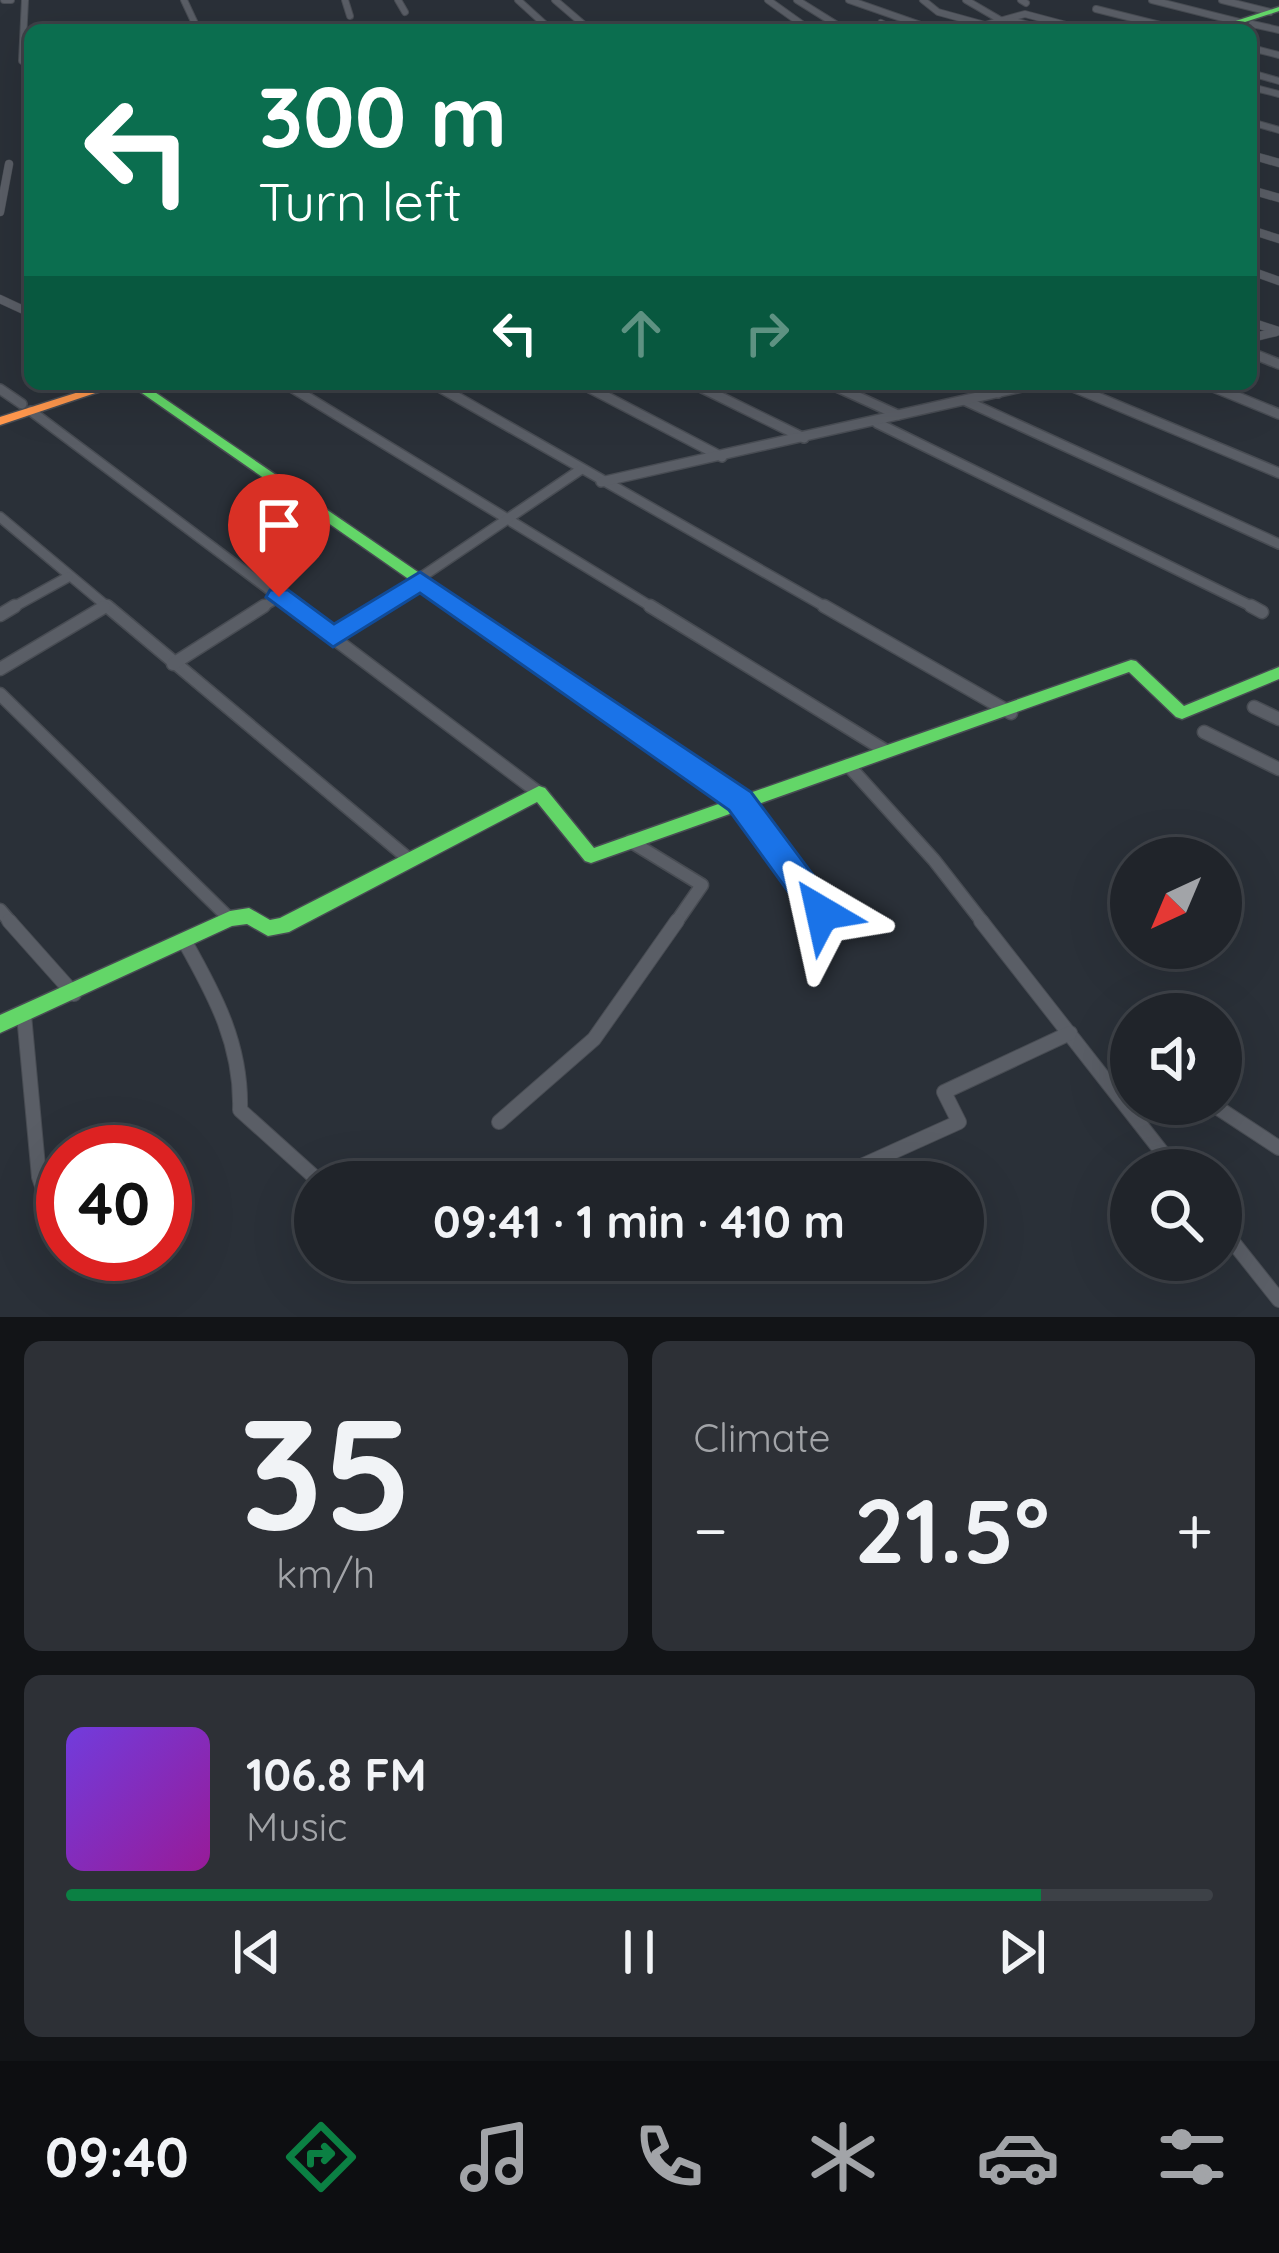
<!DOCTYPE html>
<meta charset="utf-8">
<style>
:root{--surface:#20242a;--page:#2d3036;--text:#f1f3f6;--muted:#a2a4a8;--line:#3d4147;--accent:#0b8043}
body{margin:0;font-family:Quicksand,sans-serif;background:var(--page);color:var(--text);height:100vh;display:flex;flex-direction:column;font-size:45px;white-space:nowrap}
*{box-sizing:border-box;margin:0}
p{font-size:39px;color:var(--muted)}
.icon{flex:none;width:66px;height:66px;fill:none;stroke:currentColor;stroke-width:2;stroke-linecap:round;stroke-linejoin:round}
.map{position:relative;height:1317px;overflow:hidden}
.drawer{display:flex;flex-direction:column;gap:24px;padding:24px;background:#121417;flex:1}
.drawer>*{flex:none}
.top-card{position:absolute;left:24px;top:24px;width:1233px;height:366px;border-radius:18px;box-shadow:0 12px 48px #0002,0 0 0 3px var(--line);background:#0b6e4f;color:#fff;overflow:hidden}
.needle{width:78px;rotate:224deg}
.buttons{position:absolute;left:1110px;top:837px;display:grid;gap:24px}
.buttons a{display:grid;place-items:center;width:132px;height:132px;border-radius:50%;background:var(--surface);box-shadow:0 12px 48px #0002,0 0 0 3px var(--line);font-size:60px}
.speed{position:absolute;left:36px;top:1125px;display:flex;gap:24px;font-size:60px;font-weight:700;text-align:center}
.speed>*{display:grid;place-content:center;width:156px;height:156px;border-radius:50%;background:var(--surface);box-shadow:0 12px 48px #0002,0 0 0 3px var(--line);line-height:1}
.speed .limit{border:18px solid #d22;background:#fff;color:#111}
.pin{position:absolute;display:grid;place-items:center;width:102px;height:102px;color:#fff;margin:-123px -51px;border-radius:50% 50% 50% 0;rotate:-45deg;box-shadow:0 0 12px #0007}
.pin .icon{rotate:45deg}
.me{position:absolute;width:132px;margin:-66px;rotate:324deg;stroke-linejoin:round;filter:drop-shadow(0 0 9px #0008)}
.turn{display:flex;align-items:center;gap:42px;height:252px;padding:0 36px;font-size:54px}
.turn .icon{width:156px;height:156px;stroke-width:2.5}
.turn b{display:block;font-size:84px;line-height:102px}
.lanes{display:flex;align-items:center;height:114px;padding:0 36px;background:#0003;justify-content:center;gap:60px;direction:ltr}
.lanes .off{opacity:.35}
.big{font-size:90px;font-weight:700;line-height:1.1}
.drawer .card{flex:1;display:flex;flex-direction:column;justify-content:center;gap:18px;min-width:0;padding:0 42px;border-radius:18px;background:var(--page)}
.drawer .dial{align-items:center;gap:0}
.dial b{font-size:156px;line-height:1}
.song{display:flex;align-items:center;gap:36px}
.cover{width:144px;height:144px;border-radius:18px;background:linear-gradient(135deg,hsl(260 70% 55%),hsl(300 70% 35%))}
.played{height:12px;border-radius:6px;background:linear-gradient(90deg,var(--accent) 85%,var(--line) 85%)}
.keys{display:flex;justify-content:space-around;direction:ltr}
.heat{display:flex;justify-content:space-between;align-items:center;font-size:66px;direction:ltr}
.drawer .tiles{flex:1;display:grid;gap:24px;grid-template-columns:1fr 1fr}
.card:last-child{grid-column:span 2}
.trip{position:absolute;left:294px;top:1161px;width:690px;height:120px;border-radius:60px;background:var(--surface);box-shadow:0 12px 48px #0002,0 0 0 3px var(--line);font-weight:700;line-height:120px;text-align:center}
.menu{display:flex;height:192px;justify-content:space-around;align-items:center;background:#0d0e11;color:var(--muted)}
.menu .icon{width:84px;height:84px}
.menu .active{color:var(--accent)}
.menu b{font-size:54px;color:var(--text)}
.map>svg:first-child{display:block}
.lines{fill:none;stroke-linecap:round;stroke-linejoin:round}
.street-far4-casing{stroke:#484c53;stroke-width:8}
.street-far3-casing{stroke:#484c53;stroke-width:9}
.street-far2-casing{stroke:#484c53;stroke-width:12}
.street-far1-casing{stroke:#484c53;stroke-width:15}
.street-casing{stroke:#484c53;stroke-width:16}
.fast-casing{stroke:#484c53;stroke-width:3}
.slow-casing{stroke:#484c53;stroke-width:3}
.street-far4{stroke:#5a5e66;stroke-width:6}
.street-far3{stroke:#5a5e66;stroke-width:8}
.street-far2{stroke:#5a5e66;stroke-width:9}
.street-far1{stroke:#5a5e66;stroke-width:12}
.street{stroke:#5a5e66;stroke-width:14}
.fast{fill:#63d668;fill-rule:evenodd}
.slow{fill:#ff974d;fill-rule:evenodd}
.route{fill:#1a73e8;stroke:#114b97;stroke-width:3}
</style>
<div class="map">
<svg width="1279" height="1317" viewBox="0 0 1279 1317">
<rect width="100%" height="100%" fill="#2a3038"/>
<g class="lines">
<defs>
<g id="street-far4">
<polyline points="4,0 11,0"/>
<polyline points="25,0 22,61 30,65"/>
<polyline points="184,0 198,30"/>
<polyline points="345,0 350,16"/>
<polyline points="398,0 405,12"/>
<polyline points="518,0 551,30"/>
<polyline points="555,0 590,30"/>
<polyline points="768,0 810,30"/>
<polyline points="797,0 845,30"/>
<polyline points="849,0 935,30"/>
<polyline points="923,0 938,12 985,25 1025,14 1085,30"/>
<polyline points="966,0 1002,21"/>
<polyline points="1021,0 1026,3"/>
<polyline points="1152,0 1239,22"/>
<polyline points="1222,0 1270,12"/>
<polyline points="1096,9 1180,30"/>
<polyline points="1010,20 1048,30"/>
<polyline points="881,23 895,30"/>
<polyline points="998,24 1018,30"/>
<polyline points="1252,24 1279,30"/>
<polyline points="1251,48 1279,55"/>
<polyline points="1251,73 1279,81"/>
<polyline points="1251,87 1279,94"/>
<polyline points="1251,122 1279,130"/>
<polyline points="1251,155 1269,160"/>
</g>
<g id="street-far3">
<polyline points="1258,157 1279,163"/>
<polyline points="1251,190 1279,198"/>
<polyline points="0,212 9,164"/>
<polyline points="1251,230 1279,239"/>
<polyline points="1251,271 1279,281"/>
<polyline points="0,299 30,313"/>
<polyline points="1251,322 1278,331"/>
<polyline points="1251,338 1276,332"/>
<polyline points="1251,353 1267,359"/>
</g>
<g id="street-far2">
<polyline points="1259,356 1279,364"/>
<polyline points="286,384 655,609"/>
<polyline points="434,384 829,609"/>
<polyline points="582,384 722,457"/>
<polyline points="694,384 804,438"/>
<polyline points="830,384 898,415"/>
<polyline points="979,384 998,393"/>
<polyline points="1066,384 1279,473"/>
<polyline points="1206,384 1279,414"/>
<polyline points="0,389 22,404"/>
<polyline points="966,401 1279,544"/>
<polyline points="31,411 295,609"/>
<polyline points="877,423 1257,609"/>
<polyline points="601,482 1035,384"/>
<polyline points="0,517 110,609"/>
<polyline points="10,609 68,577"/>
<polyline points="100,609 104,607"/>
<polyline points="259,609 279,597"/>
<polyline points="374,609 580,470"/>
</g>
<g id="street-far1">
<polyline points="107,606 410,860"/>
<polyline points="291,606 539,793"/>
<polyline points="650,606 886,751"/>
<polyline points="824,606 1011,713"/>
<polyline points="1251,606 1262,612"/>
<polyline points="0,615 15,606"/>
<polyline points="333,637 378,606"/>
<polyline points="173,664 264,606"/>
<polyline points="0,669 104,607"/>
<polyline points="0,694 230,919"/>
<polyline points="1254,707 1279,719"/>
<polyline points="1204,732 1279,769"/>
<polyline points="848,765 934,860 984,924"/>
<polyline points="630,841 702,885 675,924"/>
<polyline points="0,910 12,924"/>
</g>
<g id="street">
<polyline points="9,921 74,994"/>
<polyline points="981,921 1176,1170"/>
<path d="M185 942C216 997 242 1046 240 1110L320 1182"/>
<polyline points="24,1015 39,1177 63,1248"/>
<polyline points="1212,1104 1279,1148"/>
<polyline points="499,1122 594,1039 677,921"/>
<polyline points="826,1182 959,1122 944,1092 1070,1033"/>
<polyline points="1221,1227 1279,1300"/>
</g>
<g id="fast">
<polygon points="1279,7 1279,11 1220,30 1208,30"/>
<polygon points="129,384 143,384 744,795 1131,660 1136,661 1184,706 1279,667 1279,679 1182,719 1176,717 1129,672 753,806 828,908 831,913 828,918 822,921 816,918 738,811 591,863 585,861 537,802 289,932 268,936 247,924 232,926 0,1033 0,1015 230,911 249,908 270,920 280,918 539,786 545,788 594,848 727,801"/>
</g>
<polygon id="slow" points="104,384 122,384 0,425 0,417"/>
</defs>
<use href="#street-far4" class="street-far4-casing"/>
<use href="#street-far3" class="street-far3-casing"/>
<use href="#street-far2" class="street-far2-casing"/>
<use href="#street-far1" class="street-far1-casing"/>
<use href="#street" class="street-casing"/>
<use href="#fast" class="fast-casing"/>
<use href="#slow" class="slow-casing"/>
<use href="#street-far4" class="street-far4"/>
<use href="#street-far3" class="street-far3"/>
<use href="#street-far2" class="street-far2"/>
<use href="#street-far1" class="street-far1"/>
<use href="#street" class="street"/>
<use href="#fast" class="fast"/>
<use href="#slow" class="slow"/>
</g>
<polygon class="route" points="420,572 751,792 834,903 839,913 834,923 822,927 811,923 729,810 420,593 333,647 266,597 270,590 288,590 334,624"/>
</svg>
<div class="buttons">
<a><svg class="needle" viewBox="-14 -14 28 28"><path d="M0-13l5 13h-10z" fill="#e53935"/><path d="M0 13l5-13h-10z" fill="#a2a4a8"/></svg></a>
<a><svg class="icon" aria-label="sound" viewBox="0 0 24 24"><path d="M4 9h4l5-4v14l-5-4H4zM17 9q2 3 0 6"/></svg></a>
<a><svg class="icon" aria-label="search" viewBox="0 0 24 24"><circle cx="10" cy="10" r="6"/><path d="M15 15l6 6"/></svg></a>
</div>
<div class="speed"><div class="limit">40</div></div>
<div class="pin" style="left:279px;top:597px;background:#d93025"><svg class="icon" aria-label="arrive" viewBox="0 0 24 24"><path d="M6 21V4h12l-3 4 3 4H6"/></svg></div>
<svg class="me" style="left:822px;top:913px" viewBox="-20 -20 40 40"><path d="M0-17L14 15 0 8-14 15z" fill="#1a73e8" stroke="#fff" stroke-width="4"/></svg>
<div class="trip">09:41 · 1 min · 410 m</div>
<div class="top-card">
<div class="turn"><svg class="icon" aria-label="left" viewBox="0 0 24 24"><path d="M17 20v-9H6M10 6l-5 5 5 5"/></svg><div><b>300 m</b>Turn left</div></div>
<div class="lanes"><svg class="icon" aria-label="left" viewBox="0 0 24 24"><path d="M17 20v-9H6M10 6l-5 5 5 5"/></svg><svg class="icon off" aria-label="ahead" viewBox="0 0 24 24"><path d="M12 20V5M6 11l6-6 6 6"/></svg><svg class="icon off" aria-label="right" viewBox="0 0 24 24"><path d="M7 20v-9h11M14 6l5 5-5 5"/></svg></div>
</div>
</div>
<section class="drawer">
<div class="tiles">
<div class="card dial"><b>35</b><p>km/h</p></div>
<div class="card"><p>Climate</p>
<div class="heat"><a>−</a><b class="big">21.5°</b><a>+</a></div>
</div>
<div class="card">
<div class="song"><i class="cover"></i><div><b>106.8 FM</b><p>Music</p></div></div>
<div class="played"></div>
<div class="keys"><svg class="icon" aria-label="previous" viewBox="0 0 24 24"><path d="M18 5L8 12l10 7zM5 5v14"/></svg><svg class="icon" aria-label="pause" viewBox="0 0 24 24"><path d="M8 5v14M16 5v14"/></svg><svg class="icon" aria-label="next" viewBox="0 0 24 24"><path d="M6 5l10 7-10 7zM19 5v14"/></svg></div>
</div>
</div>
</section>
<nav class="menu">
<b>09:40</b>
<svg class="icon active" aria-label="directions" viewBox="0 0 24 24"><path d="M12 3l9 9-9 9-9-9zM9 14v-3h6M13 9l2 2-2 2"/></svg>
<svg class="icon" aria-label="music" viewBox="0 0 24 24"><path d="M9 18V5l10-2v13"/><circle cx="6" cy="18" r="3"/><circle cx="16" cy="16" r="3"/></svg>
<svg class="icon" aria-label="phone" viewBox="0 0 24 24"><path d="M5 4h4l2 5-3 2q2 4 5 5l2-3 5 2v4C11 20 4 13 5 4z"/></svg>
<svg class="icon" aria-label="climate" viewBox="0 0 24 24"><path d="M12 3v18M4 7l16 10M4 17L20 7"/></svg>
<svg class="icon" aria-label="car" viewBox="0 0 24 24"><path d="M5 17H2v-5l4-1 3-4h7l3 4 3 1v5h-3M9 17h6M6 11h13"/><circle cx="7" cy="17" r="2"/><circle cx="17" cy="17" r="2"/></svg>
<svg class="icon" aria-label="filters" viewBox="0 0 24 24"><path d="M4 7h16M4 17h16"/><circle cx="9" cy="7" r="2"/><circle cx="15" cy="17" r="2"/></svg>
</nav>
